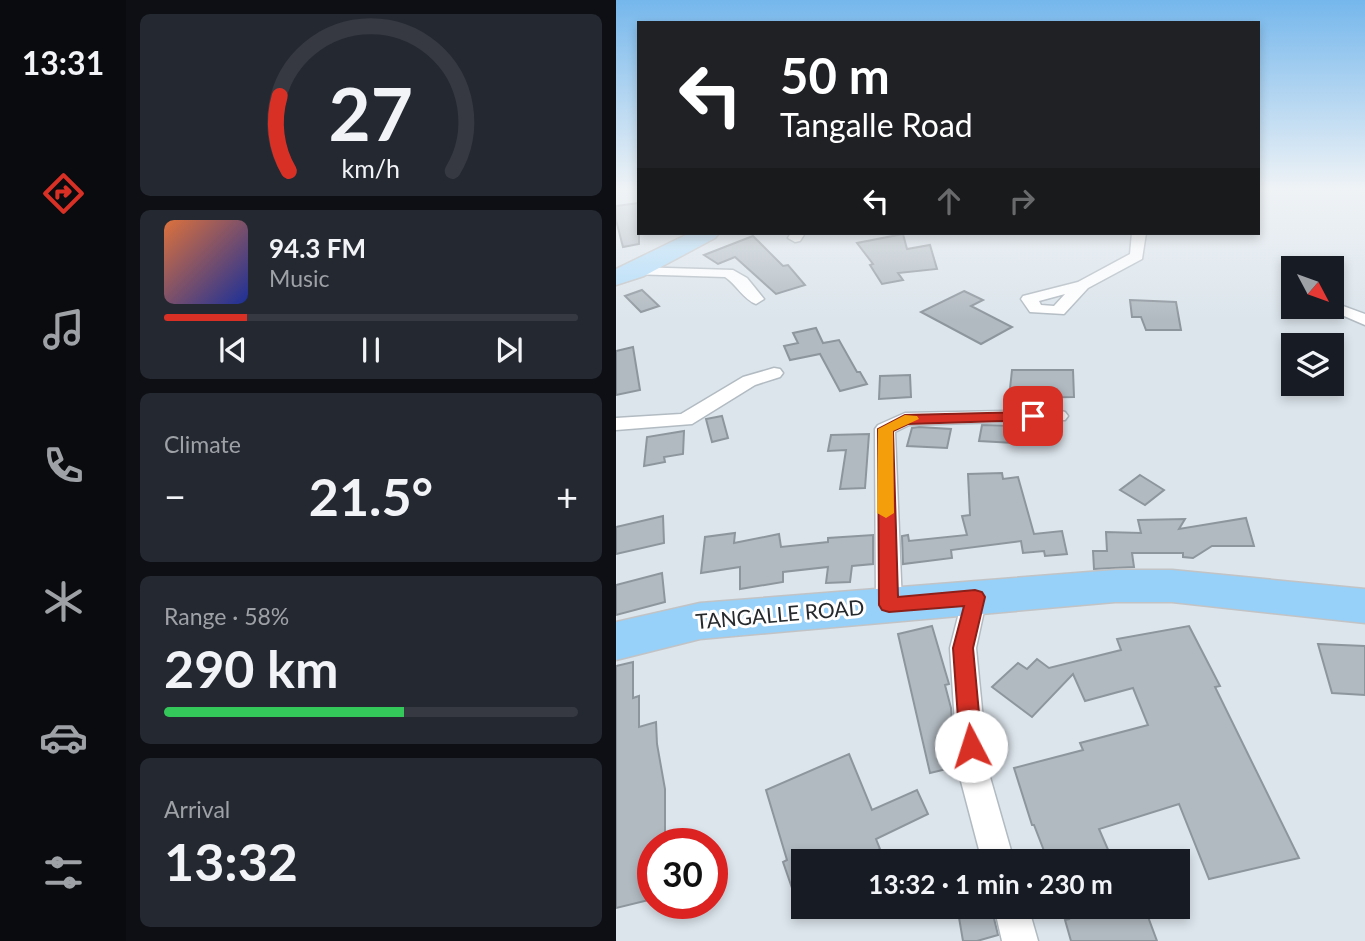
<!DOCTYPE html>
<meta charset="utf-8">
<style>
:root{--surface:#171b24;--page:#242831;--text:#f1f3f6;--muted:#9ea1a6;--line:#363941;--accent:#d93025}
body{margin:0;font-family:Lato,sans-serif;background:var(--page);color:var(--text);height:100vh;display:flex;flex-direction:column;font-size:26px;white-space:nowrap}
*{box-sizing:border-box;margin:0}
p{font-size:23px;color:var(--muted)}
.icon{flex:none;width:38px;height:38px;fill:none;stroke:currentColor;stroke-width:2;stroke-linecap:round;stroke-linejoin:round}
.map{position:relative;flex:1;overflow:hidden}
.drawer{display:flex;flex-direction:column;gap:14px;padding:14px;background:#0d0f14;width:490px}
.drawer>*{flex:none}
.hud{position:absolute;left:21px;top:21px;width:623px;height:214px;border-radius:0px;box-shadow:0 4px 10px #0003;background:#202124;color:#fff;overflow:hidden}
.needle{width:46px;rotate:131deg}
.fabs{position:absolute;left:665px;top:256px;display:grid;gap:14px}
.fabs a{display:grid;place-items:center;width:63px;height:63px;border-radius:0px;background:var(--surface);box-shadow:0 4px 10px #0003;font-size:35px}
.speed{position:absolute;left:21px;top:828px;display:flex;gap:14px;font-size:35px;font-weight:700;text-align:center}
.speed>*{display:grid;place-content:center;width:91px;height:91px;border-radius:50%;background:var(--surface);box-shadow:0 4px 10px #0003;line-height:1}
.speed .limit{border:10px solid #d22;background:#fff;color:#111}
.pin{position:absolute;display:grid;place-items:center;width:60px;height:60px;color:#fff;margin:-30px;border-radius:14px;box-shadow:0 4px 10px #0006}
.me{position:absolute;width:77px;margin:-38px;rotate:355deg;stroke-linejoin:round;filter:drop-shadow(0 0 5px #0008)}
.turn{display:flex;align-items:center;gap:24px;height:147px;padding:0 28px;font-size:32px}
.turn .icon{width:91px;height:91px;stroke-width:2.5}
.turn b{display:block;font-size:49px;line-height:60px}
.lanes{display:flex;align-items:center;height:66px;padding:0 28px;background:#0003;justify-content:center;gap:35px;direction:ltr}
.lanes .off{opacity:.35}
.big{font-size:52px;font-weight:700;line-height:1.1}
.drawer .widget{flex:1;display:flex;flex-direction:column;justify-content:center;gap:10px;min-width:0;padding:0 24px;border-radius:10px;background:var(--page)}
.drawer .dial{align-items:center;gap:0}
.dial svg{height:182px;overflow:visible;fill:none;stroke:var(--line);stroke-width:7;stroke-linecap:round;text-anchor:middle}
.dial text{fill:var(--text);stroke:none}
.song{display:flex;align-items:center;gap:21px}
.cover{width:84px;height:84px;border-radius:10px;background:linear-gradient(135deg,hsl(20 70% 55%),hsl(230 70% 35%))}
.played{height:7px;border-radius:4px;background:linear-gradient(90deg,var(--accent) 20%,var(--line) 20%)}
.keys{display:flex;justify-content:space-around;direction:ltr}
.heat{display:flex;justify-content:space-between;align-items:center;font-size:38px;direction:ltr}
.charge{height:10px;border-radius:5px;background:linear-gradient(90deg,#34c759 58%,var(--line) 0)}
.trip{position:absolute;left:175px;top:849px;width:399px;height:70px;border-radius:0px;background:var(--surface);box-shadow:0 4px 10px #0003;font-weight:700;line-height:70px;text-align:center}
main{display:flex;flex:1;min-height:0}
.tab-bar{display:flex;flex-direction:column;width:126px;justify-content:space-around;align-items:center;background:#090b0e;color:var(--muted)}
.tab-bar .icon{width:49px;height:49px}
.tab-bar .current{color:var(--accent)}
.tab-bar b{font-size:32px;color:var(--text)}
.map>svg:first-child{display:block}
.building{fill:#b1bac1;stroke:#8e969d;stroke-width:2}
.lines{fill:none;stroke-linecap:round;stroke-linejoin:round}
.minor-casing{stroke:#b2bbc2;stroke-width:3}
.primary-casing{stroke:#c2c3c4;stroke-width:3}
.trunk-casing{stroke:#c2c3c4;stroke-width:3}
.minor{fill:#fff;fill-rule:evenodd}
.primary{fill:#b1dcfa;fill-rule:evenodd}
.trunk{fill:#97d0f8;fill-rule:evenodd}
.route{fill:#d93025;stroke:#8d1f18;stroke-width:2}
.slow{fill:#f59e0b}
.labels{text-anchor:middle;stroke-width:6;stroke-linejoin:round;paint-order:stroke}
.street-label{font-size:21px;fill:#262a2c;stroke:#fff}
</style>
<main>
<nav class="tab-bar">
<b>13:31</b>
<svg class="icon current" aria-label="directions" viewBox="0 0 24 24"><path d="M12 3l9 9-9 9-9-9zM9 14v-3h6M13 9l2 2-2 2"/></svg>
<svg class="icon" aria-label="music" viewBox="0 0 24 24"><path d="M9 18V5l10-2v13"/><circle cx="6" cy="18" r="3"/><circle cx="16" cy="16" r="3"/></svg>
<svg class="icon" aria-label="phone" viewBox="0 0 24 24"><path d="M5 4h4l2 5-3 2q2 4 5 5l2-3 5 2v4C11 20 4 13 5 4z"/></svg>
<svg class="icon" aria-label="climate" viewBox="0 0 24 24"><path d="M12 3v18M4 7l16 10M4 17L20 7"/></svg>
<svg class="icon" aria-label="car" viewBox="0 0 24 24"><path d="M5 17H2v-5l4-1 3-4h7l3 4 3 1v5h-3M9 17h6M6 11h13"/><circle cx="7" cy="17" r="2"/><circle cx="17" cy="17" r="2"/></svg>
<svg class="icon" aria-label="filters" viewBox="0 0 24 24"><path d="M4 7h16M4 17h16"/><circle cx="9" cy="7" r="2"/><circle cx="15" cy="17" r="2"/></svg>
</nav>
<section class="drawer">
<div class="widget dial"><svg viewBox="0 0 100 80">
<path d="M14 69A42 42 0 1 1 86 69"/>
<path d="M14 69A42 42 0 0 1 10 36" stroke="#d93025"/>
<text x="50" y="56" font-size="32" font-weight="700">27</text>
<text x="50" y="72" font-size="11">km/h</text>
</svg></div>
<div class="widget">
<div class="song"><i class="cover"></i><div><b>94.3 FM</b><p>Music</p></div></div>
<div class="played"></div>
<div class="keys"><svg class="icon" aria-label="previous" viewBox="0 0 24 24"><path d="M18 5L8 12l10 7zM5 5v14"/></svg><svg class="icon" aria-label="pause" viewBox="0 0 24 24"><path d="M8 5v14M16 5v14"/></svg><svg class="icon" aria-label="next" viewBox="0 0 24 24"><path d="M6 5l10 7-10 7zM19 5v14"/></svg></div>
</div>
<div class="widget"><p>Climate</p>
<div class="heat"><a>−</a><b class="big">21.5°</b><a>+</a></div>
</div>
<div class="widget"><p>Range · 58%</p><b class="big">290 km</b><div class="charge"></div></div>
<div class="widget"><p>Arrival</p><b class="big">13:32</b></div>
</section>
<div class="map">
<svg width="749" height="941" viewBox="0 0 749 941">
<rect width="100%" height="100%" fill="#dce5ec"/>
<g class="building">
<polygon points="23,203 23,244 7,247 0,220 0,206"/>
<polygon points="287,234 291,249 314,245 321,269 282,273 287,280 266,284 254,265 257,264 241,243"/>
<polygon points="137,236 167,266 172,265 189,285 160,294 119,257 102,264 88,255"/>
<polygon points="26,290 43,306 25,312 9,296"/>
<polygon points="348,291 367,300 355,306 396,327 365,344 305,312"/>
<polygon points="514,300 560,302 565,330 530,330 525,317 516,317"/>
<polygon points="200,328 207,343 223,340 241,372 244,372 251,384 224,391 204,354 174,360 168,346 182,343 177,333"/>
<polygon points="17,347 24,390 0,395 0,351"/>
<polygon points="396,370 457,370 458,397 393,398"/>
<polygon points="294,375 295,397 263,399 264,376"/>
<polygon points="106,416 112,438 96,442 90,419"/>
<polygon points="366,425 401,426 398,443 363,441"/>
<polygon points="303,427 335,429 331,448 291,446 296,428"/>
<polygon points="68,431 67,454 48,457 49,462 28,466 31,437"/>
<polygon points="253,434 249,488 224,489 230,450 212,451 215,435"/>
<polygon points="386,473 387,479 402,477 418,534 446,531 451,554 429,556 428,551 407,553 405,541 335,550 336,558 287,564 286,536 292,535 293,541 351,535 346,516 354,515 352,474"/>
<polygon points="524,475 548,490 529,505 504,490"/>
<polygon points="47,516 48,543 0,554 0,527"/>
<polygon points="630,518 638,546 596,546 577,558 567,557 567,553 516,553 518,567 478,569 477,551 491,551 490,532 525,533 522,520 569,519 563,529"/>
<polygon points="119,533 118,543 163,534 165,547 212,542 212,538 257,535 257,564 236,566 234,582 210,583 212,567 167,572 167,582 124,589 124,567 85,573 89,537"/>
<polygon points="46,573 49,602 0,615 0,585"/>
<polygon points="316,626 333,684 329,685 335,708 339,767 314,773 282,634"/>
<polygon points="573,626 604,686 599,687 683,858 593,879 563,804 483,829 497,861 432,861 418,825 416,825 398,768 467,750 464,743 532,725 517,688 469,701 457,674 416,717 376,687 402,663 411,669 421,659 433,668 505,650 501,639"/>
<polygon points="702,644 749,646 749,695 716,693"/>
<polygon points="17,662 17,698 23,696 23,727 40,722 41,744 49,789 49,844 37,844 37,899 0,908 0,666"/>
<polygon points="233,754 256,810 301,790 312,814 260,839 264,849 241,861 187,861 187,914 185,914 167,862 171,860 150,790"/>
<polygon points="341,906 375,906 382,935 361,941 347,941"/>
<polygon points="448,906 528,906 541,941 455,941 449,920 453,919"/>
</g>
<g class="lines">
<defs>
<g id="minor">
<polygon points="175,233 189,233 184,241 179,242 172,238"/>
<path d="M516 233H530L526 259 472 288 448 314 414 312 405 299 407 296 462 282 514 254ZM449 294 438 306 425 305 423 301Z"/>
<path d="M19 267 117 270 131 278 148 299 140 304C128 300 120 284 109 277L14 274 12 271 14 268Z"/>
<polygon points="716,302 749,314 749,325 705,306 716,306"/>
<polygon points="158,368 164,369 167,373 164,377 139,385 76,424 0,430 0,418 65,414 127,377"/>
<polygon points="442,410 449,412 452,416 449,420 293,425 279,432 286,605 282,612 273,615 264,612 260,605 259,429 262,425 289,413"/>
<polygon points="359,587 368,590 371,597 360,648 372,770 398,861 366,861 342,770 334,648 347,597 350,590"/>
<polygon points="378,906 412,906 422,941 386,941"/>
</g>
<polygon id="primary" points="74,233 103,233 99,238 28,276 0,285 0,269"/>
<polygon id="trunk" points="499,570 556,570 749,589 749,623 556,602 499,602 84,639 0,660 0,622 84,603"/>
</defs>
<use href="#minor" class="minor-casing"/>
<use href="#primary" class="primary-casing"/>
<use href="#trunk" class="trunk-casing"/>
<use href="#minor" class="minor"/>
<use href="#primary" class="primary"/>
<use href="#trunk" class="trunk"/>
</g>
<linearGradient id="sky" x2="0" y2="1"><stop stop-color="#75b7ec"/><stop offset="0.59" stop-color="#eff3f6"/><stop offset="1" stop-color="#eff3f6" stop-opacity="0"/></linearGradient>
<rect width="749" height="320" fill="url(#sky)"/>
<polygon class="route" points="417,412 422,413 424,416 422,420 292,424 277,431 282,597 359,590 366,592 369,597 357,648 366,746 363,753 355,756 347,753 344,746 337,648 348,606 273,612 266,610 263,605 262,429 289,415"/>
<polygon class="slow" points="289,415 301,416 303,419 277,431 278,513 270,518 261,513 262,429"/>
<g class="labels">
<g class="street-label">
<text transform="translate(164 615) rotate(-5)" y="7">TANGALLE ROAD</text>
</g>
</g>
</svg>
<div class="fabs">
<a><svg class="needle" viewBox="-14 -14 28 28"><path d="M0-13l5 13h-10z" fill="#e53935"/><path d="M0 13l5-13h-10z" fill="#9ea1a6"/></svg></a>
<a><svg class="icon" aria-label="layers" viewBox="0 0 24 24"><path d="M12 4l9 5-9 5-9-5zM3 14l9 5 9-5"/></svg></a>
</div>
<div class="speed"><div class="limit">30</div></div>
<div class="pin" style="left:417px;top:416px;background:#d93025"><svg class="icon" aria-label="arrive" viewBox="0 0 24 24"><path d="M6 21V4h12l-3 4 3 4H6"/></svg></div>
<svg class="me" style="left:355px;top:746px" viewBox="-20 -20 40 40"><circle r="19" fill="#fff"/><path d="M0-13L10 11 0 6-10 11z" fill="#d93025"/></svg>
<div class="trip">13:32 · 1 min · 230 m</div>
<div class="hud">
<div class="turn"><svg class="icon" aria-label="left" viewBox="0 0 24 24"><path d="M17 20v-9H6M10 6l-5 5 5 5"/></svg><div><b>50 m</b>Tangalle Road</div></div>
<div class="lanes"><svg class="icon" aria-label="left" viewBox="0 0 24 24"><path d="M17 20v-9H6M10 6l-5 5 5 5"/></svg><svg class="icon off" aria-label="ahead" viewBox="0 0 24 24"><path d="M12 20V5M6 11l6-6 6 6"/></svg><svg class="icon off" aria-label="right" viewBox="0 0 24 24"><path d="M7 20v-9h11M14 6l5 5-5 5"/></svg></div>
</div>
</div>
</main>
